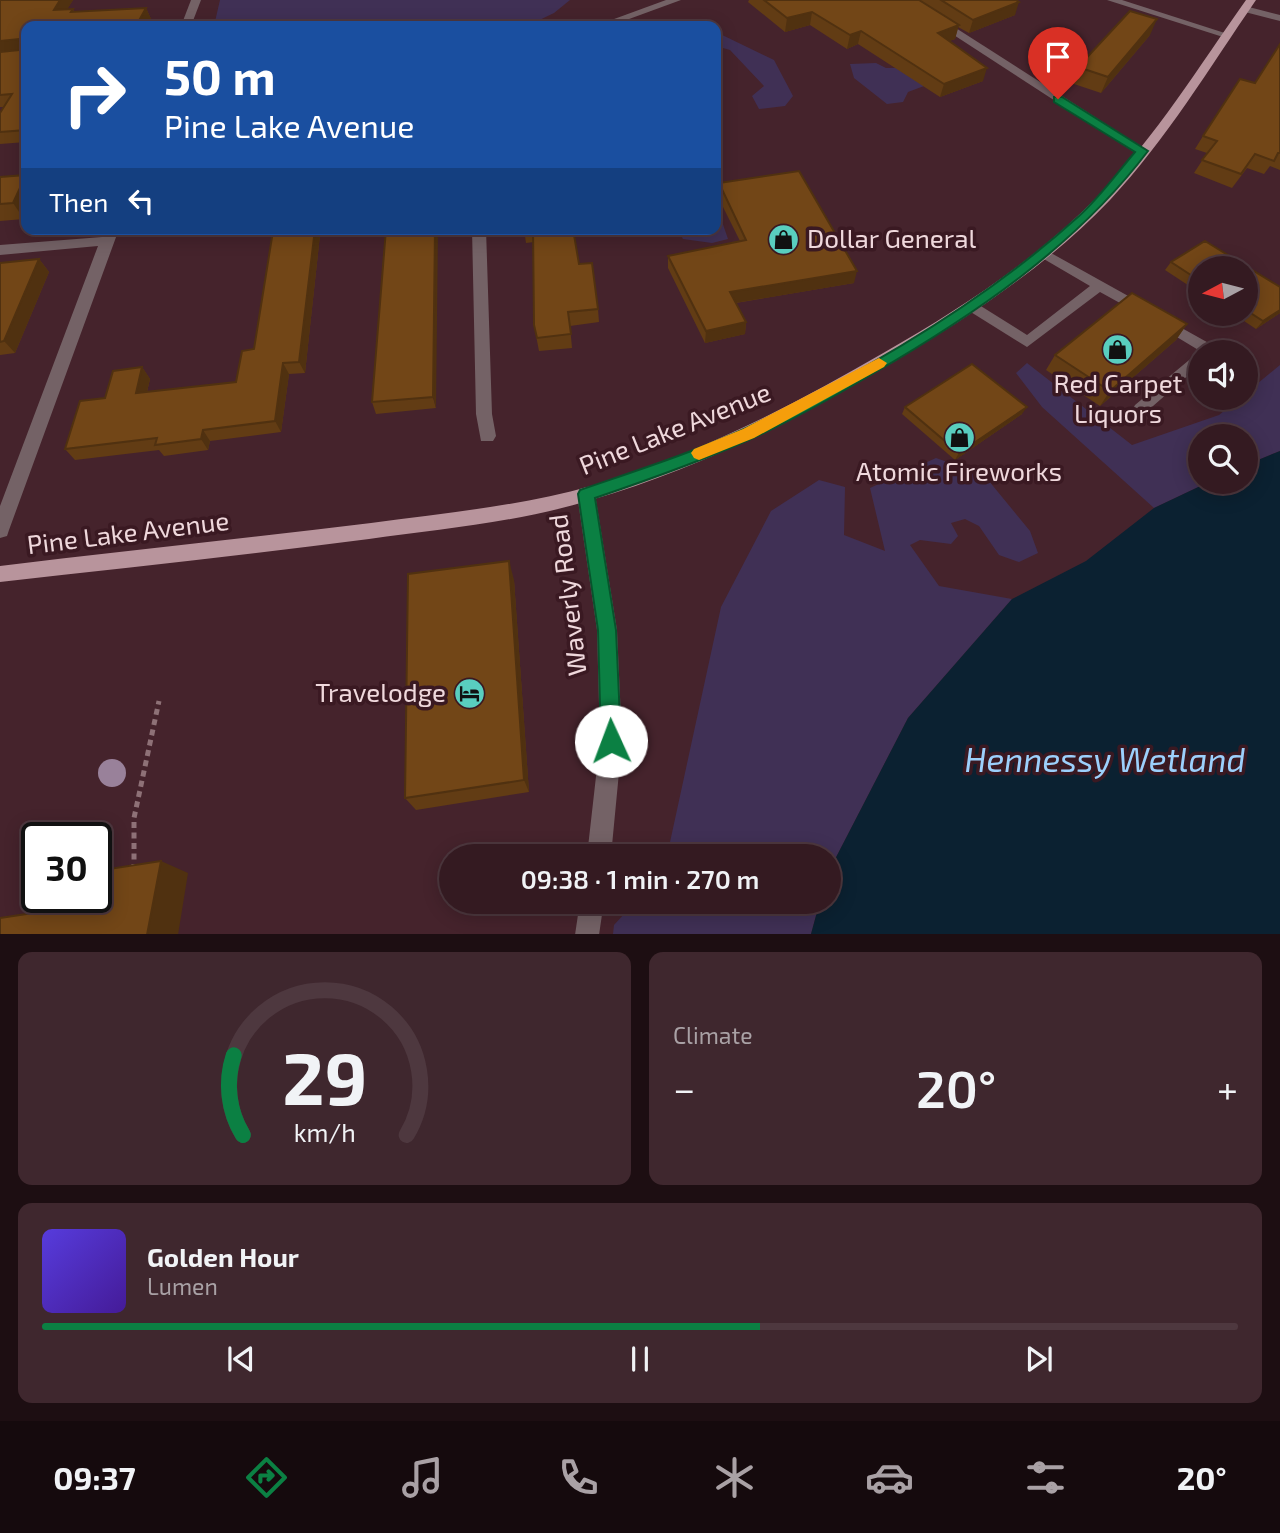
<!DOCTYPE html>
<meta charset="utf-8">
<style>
:root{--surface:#341a21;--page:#3f272e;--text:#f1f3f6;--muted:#a9a1a5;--line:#4e383f;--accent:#0b8043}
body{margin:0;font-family:"Exo 2",sans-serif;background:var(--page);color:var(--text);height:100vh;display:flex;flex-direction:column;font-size:26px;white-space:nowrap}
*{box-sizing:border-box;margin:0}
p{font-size:23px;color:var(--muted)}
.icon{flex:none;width:38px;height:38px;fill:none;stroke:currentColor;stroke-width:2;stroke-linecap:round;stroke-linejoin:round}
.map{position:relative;height:934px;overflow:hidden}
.sheet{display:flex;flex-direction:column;gap:18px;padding:18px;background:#1d0e12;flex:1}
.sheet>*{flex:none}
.guide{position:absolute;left:21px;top:21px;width:700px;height:214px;border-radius:14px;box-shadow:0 4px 18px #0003,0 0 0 2px var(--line);background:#1a4fa0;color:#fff;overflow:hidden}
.needle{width:46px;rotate:263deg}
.tools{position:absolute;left:1188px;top:256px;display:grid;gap:14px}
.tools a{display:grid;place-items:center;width:70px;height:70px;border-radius:50%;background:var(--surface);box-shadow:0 4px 18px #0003,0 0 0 2px var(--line);font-size:35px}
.speed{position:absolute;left:21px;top:822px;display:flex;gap:14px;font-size:35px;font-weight:700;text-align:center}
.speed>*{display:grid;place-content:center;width:91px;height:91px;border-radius:50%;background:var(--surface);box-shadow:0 4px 18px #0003,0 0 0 2px var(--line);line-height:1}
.speed .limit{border:4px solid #111;border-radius:10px;background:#fff;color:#111}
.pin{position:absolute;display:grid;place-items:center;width:60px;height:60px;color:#fff;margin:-72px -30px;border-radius:50% 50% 50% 0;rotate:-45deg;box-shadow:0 0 7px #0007}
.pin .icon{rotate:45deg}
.me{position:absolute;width:77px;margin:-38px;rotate:358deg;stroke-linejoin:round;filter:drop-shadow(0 0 5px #0008)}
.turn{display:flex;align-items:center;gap:24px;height:147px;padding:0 28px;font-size:32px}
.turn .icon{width:91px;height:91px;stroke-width:2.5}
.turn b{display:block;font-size:49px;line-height:60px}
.then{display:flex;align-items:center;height:66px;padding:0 28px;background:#0003;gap:14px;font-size:26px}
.big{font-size:52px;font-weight:600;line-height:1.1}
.sheet .card{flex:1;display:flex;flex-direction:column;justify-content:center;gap:10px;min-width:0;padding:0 24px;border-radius:14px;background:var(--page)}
.sheet .dial{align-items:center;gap:0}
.dial svg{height:182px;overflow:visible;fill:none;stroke:var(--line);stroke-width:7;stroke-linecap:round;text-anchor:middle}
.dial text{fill:var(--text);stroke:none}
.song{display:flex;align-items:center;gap:21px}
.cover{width:84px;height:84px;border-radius:10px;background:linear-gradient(135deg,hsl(250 70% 55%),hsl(260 70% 35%))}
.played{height:7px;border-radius:4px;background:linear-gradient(90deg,var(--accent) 60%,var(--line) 60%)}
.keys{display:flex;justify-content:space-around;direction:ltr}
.heat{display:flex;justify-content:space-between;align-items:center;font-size:38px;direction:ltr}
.sheet .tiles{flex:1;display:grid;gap:18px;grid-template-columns:1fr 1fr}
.card:last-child{grid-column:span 2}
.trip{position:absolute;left:439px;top:844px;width:402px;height:70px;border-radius:35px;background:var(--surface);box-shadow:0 4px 18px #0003,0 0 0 2px var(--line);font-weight:600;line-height:70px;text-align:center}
.dock{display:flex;height:112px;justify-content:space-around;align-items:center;background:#150a0d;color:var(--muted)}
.dock .icon{width:49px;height:49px}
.dock .active{color:var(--accent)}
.dock b{font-size:32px;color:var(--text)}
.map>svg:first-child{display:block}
.green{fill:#403055}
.water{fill:#0b2131}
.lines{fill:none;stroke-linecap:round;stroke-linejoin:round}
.path{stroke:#8e7177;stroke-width:5;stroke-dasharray:6 4.5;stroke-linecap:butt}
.service{fill:#746266;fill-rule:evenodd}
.minor{fill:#746266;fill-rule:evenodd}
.primary{fill:#b8949c;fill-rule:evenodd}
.tree{fill:#99819a}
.wall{fill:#623c14}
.shaded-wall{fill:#503110}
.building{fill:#724617;stroke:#503110;stroke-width:2}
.route{fill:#0b8043;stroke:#07532c;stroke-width:2}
.slow{fill:#f59e0b}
.labels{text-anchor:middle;stroke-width:7;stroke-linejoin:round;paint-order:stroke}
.poi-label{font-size:26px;fill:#efd8dc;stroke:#3a1922}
.street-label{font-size:26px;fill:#efd8dc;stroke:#3a1922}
.near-water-label{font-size:33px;font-style:italic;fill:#9cd0fc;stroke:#3a1922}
</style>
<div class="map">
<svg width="1280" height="935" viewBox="0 0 1280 935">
<rect width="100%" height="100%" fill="#45232c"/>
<g class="green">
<polygon points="220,0 570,0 554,13 527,26 214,26"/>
<polygon points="716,32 774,60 793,96 785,106 759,109 752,96 764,86 730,50 716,46"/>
<polygon points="876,63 886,68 918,68 924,86 908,92 903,102 887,104 854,78 850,64"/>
<polygon points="716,204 728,239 712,243 683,239 678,229 716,229"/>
<polygon points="1027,363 1132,445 1219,415 1241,397 1246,397 1246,393 1280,365 1280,451 1246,465 1246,436 1200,436 1200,481 1211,481 1154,508 1042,407 1016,373"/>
<polygon points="936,458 984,475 1030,531 1038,553 1019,562 999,555 979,526 965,519 951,523 958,536 951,544 920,540 910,545 939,586 1012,599 908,718 830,869 830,856 667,856 721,607 771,511 819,480 845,487 844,535 885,551 870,488"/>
<polygon points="636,901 820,901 811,934 613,934 614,925"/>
</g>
<polygon class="water" points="1280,451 1280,934 811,934 820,901 830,901 830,869 908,718 1012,599 1086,561 1154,508 1211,481 1246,481 1246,465"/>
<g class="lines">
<polyline class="path" points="134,870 134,818 159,701"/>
<g class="service">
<polygon points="1107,0 1122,0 1231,35 1223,37"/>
<polygon points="1042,248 1148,307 1150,310 1148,313 1138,313 1100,292 1027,347 966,309 964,306 966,303 976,303 1027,335 1090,286 1037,255 1036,252"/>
<polygon points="1162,317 1214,346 1216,350 1200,352 1200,365 1145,413 1135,413 1133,409 1135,405 1200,351 1157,325 1155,322"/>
</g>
<g class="minor">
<polygon points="191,0 201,0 191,26 181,26"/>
<polygon points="666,0 681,0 610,26 595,26"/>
<polygon points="900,0 912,0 1148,151 1142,155 1137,154"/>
<polygon points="1245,6 1280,15 1280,21 1241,11 1241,7"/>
<polygon points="105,229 119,229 9,530 7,536 0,538 0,506 98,246 0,255 0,245 102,237"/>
<polygon points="472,229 486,229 492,414 496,436 493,441 481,441 476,414"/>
<polygon points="586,487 592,489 595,494 617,630 622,741 611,856 587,856 600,741 597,630 577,494 580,489"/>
<polygon points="580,901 604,901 599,935 575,935"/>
</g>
<path class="primary" d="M1246 0H1256C1210 67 1166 140 1110 200 1048 265 972 315 895 361 799 418 699 469 591 500 519 522 443 529 369 539 246 555 123 568 0 582V566C124 551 248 538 371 523 445 513 520 506 591 486 695 456 792 406 885 352 962 308 1037 259 1099 195 1156 137 1199 66 1246 0Z"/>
</g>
<circle class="tree" cx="112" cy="773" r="14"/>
<g class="wall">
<polygon points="0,0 73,0 67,9 73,9 74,12 146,8 151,19 26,26 26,142 0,144 0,113 4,107 0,107"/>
<polygon points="749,0 1016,0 1015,15 969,33 958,27 955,39 949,41 983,81 940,97 858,44 847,49 810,25 785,32 748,2"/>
<polygon points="1150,35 1101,93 1071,83 1078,67"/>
<polygon points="1280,44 1280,170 1270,166 1264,174 1247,168 1232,188 1194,173 1207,153 1195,149 1203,136 1255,83"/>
<polygon points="26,175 26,215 24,219 0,221 0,177"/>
<polygon points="719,183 854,283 736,303 746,322 745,334 705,343 668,268 668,256 740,241 717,195"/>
<polygon points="270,229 379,229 320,235 305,373 289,374 281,432 210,441 208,450 164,456 159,450 75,460 65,449 105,398 142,367 150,379 147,392 236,382 254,349 272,237"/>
<polygon points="386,229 436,408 376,414 372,402"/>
<polygon points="524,229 573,229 579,264 598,309 599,322 570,326 572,348 539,351 534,325 534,242 526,243"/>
<polygon points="1205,241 1280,287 1280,313 1256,329 1232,313 1246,313 1246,268 1200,268 1200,293 1165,270 1171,262"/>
<polygon points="39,259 49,272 15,353 0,355 0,263"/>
<polygon points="1187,324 1176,340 1100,406 1046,370 1055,355"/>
<polygon points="905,407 1022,414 955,460 902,414"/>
<polygon points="514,580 529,792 416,810 405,798"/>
</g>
<g class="shaded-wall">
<polygon points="60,0 73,0 60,21 54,10"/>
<polygon points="1019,2 1015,15 969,33 973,20"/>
<polygon points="146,8 151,19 147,26 136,26"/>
<polygon points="812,12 810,25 785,32 787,18"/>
<polygon points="1157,19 1150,35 1101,93 1108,77"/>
<polygon points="959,25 955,39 934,47 938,33"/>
<polygon points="861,31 858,44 847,49 850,35"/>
<polygon points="19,39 26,50 0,53 0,41"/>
<polygon points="987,68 983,81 940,97 944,84"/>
<polygon points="26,177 26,215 24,219 13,203"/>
<polygon points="315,229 318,229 320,235 305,373 299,362"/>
<polygon points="435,229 438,229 436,408 433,397"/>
<polygon points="39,259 49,272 15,353 4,341"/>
<polygon points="857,271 854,283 729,304 730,292"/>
<polygon points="1280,310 1280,313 1256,329 1263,321"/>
<polygon points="746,322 745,334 705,343 706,331"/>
<polygon points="1187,324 1176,340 1100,406 1110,391"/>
<polygon points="283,363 289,374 281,432 275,421"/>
<polygon points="142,367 150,379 144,404 136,393"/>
<polygon points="1027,407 1022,414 955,460 959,453"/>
<polygon points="203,430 210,441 208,450 201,439"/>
<polygon points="509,561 514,580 529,792 524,780"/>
<polygon points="161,861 188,873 178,935 147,935"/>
</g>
<g class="building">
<polygon points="0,0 60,0 54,10 73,9 71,12 146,8 136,26 26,26 26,130 0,132 0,113 12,94 0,95 0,52 19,50 22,48 19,39 0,41"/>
<polygon points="764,0 919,0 959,25 938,33 987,68 944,84 861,31 850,35 812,12 787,18"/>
<polygon points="941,0 1016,0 1019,2 973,20"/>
<polygon points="1130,11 1157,19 1108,77 1078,67"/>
<polygon points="1280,44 1280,153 1278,153 1274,161 1255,154 1241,174 1202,160 1217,141 1203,136 1240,79 1255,83"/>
<polygon points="799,171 857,271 730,292 746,322 706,331 668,256 746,240 719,183"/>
<polygon points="26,175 13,203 0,204 0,177"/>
<polygon points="270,229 315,229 299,362 283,363 275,421 203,430 201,439 155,445 157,438 65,449 80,401 105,398 113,371 142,367 136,393 236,382 242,351 254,349 273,231 270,231"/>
<polygon points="386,229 435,229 433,397 372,402"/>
<polygon points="533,229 573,229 579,264 592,263 598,309 568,312 571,334 537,338 534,325"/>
<polygon points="1205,241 1280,287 1280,310 1263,321 1246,310 1246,268 1200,268 1200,281 1171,262"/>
<polygon points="39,259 4,341 0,342 0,263"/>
<polygon points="1132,293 1187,324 1110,391 1055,355"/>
<polygon points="972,364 1027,407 959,453 905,407"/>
<polygon points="509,561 524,780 405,798 408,574"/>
<polygon points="161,861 147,935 0,935 0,918 59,909 62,898 96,898 96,871"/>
</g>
<path class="route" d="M1054 97H1062L1148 151C1076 246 976 314 874 373 835 396 795 419 753 438 702 461 648 480 595 498L616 630 621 741 618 748 611 751 604 748 601 741 598 630 578 494 580 490C635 471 692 453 744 429 861 374 984 302 1079 216 1100 197 1117 173 1135 152L1054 102Z"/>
<polygon class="slow" points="879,358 887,363 884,367 754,438 699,460 694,458 691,453 694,449 743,429"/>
<defs>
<symbol id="shop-disc" viewBox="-11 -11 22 22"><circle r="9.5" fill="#59cebf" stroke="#3a1922"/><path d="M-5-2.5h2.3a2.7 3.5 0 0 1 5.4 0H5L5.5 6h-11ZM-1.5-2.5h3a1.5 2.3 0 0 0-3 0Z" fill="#111"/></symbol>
<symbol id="hotel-disc" viewBox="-11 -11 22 22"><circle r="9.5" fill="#59cebf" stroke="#3a1922"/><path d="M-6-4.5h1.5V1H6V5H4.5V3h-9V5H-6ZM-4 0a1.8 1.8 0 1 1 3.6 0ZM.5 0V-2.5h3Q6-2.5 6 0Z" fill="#111"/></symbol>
</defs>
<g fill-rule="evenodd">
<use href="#shop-disc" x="766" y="222" width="35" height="35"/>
<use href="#shop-disc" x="1100" y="332" width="35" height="35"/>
<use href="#shop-disc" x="942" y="420" width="35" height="35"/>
<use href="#hotel-disc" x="452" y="676" width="35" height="35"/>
</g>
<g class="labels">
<g class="poi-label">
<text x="807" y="248" text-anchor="start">Dollar General</text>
<text x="1118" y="393">Red Carpet<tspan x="1118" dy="30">Liquors</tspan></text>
<text x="959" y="481">Atomic Fireworks</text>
<text x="446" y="702" text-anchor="end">Travelodge</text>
</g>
<g class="street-label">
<text transform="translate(675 429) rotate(-22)" y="9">Pine Lake Avenue</text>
<text transform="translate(128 533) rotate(-7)" y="9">Pine Lake Avenue</text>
<text transform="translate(568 595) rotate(-97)" y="9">Waverly Road</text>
</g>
<g class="near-water-label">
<text x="1105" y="772">Hennessy Wetland</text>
</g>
</g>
</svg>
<div class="tools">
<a><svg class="needle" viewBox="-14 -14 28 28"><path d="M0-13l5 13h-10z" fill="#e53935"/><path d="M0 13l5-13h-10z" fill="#a9a1a5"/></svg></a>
<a><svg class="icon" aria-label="sound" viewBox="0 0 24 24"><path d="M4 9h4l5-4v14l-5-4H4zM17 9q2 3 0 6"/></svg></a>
<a><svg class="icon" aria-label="search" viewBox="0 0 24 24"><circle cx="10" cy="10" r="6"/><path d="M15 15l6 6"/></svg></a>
</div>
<div class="speed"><div class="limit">30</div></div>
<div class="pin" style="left:1058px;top:99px;background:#d93025"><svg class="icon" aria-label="arrive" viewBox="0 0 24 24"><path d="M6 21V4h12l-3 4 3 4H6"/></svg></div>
<svg class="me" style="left:611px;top:741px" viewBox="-20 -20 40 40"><circle r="19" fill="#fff"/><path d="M0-13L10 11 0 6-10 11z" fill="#0b8043"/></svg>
<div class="trip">09:38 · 1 min · 270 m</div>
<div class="guide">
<div class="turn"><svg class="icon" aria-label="right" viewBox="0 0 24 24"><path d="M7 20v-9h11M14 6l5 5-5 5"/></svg><div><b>50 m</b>Pine Lake Avenue</div></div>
<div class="then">Then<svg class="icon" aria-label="left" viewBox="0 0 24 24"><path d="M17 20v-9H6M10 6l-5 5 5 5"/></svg></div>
</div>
</div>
<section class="sheet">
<div class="tiles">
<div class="card dial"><svg viewBox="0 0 100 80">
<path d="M14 69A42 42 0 1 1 86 69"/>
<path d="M14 69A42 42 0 0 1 10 34" stroke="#0b8043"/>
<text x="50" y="56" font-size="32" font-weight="700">29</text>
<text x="50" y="72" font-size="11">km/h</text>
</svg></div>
<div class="card"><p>Climate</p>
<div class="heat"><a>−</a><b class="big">20°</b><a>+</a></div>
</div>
<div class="card">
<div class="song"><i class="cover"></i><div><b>Golden Hour</b><p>Lumen</p></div></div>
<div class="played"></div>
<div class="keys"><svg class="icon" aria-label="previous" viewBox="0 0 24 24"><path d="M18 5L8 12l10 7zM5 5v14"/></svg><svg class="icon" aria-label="pause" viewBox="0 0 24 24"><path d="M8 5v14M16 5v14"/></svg><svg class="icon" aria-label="next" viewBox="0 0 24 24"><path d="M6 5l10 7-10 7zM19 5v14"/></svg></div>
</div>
</div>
</section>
<nav class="dock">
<b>09:37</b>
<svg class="icon active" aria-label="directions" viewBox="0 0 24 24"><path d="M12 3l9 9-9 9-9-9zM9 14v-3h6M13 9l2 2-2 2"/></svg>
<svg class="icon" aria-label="music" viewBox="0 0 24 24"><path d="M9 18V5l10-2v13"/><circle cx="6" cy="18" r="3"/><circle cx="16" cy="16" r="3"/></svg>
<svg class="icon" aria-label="phone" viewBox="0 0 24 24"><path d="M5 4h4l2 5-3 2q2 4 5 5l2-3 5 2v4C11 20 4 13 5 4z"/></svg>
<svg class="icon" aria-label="climate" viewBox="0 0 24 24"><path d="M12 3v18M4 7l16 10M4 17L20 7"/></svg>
<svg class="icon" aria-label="car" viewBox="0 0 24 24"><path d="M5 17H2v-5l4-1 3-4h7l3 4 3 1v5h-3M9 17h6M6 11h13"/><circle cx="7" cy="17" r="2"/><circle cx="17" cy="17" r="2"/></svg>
<svg class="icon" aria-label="filters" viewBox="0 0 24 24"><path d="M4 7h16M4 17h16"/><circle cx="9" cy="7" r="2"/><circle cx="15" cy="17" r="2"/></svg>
<b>20°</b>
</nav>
